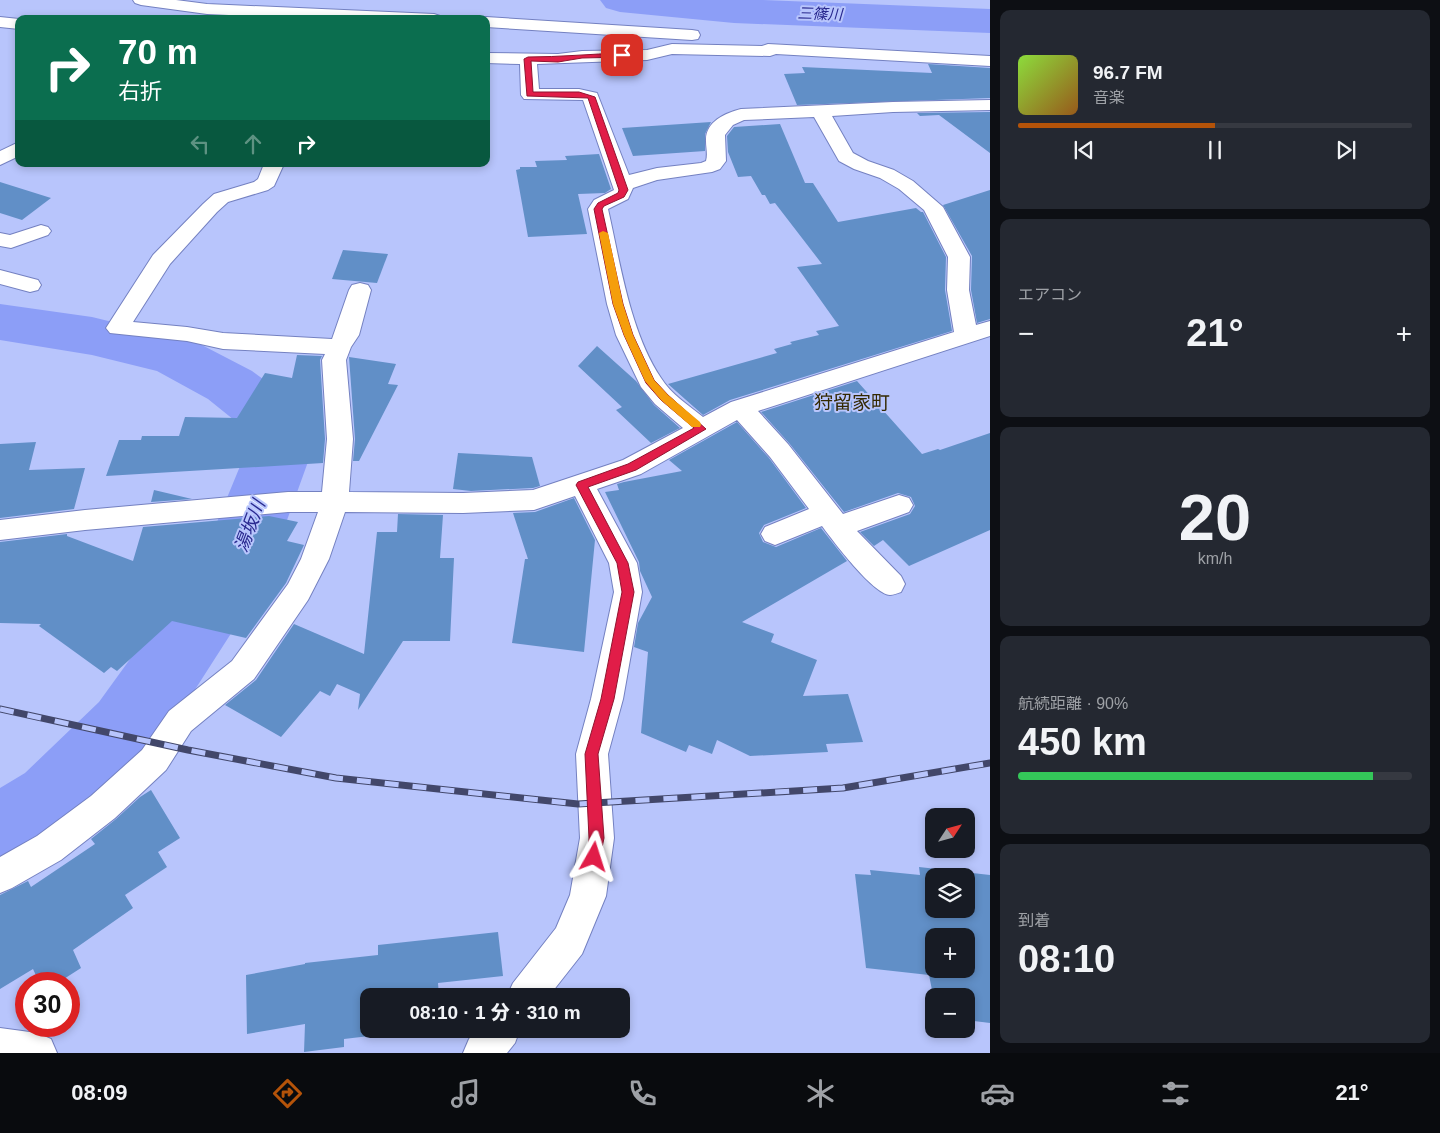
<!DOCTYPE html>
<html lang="ja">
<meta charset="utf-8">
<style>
:root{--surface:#171b24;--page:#242831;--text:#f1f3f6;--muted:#9ea1a6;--line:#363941;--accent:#b45309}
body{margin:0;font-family:Helvetica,"Noto Sans JP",sans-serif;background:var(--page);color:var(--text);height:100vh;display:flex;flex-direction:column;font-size:19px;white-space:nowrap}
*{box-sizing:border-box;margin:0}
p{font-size:16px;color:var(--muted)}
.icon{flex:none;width:28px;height:28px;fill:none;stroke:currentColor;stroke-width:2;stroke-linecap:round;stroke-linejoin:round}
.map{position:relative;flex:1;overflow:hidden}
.details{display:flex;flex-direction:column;gap:10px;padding:10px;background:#0d0f14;width:450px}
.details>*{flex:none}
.hud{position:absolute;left:15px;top:15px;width:475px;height:152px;border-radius:10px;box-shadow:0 2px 8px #0003;background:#0b6e4f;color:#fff;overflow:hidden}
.needle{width:32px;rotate:54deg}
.fabs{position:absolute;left:925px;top:808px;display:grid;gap:10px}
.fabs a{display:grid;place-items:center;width:50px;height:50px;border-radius:10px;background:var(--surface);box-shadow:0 2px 8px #0003;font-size:25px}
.speed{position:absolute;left:15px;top:972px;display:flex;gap:10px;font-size:25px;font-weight:700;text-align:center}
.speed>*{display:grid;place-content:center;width:65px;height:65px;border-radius:50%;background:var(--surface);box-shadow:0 2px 8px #0003;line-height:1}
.speed .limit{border:8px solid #d22;background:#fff;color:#111}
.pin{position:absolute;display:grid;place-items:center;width:42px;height:42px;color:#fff;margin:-21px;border-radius:10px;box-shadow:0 2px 8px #0006}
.me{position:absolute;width:55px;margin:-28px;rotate:6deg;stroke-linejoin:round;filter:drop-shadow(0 0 4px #0008)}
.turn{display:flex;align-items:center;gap:18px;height:105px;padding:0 20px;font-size:22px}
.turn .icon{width:65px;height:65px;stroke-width:2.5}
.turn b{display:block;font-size:35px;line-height:42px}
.lanes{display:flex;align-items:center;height:48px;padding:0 20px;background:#0003;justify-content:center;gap:25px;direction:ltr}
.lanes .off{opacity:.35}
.big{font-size:38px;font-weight:800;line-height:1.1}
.details .card{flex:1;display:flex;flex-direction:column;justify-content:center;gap:8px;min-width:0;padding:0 18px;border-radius:10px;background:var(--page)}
.details .dial{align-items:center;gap:0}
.dial b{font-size:65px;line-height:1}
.song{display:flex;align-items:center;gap:15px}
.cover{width:60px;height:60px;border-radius:8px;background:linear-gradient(135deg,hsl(90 70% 55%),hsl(30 70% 35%))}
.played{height:5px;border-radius:2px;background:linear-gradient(90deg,var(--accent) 50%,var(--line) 50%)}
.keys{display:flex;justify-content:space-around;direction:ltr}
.heat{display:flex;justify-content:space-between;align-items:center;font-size:28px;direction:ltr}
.charge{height:8px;border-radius:4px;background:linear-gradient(90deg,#34c759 90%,var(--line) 0)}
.trip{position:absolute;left:360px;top:988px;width:270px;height:50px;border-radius:10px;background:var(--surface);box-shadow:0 2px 8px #0003;font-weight:800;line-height:50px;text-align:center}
.dock{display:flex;height:80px;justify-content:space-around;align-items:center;background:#090b0e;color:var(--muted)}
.dock .icon{width:35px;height:35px}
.dock .current{color:var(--accent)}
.dock b{font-size:22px;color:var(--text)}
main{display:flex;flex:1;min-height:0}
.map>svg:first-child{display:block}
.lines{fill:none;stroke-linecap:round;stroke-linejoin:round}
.river{fill:#8c9ef7;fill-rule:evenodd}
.building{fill:#618fc7;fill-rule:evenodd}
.minor-casing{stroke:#7481c1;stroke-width:2}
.minor{fill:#fff;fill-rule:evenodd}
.rail-casing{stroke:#42476a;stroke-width:7}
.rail{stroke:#b8c5fc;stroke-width:5;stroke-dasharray:14;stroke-linecap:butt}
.route{fill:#e11d48;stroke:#92132f}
.slow{fill:#f59e0b}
.labels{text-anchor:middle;stroke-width:4;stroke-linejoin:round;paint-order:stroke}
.far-water-label{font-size:15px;font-style:italic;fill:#29298f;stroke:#b8c5fc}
.water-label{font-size:18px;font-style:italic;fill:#29298f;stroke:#b8c5fc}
.quarter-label{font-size:19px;fill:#332800;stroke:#b8c5fc}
</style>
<main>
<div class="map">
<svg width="990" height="1053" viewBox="0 0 990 1053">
<rect width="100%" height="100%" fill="#b8c5fc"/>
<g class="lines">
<g class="river">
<polygon points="600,0 763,0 990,9 990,33 734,23 620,12 606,8"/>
<polygon points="0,304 92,317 198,343 252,371 282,393 305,435 309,459 268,573 257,593 155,752 85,827 30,864 0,875 0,788 25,773 99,702 201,561 243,459 241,435 234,420 208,399 157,371 92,355 0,340"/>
</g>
</g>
<g class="building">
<polygon points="928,64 990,68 990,98 797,105 784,74 805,73 802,67 932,73"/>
<polygon points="990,112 990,153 939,115 920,116 917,113"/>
<polygon points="711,122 705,134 705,151 633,156 622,128"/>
<polygon points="780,124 805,183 813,183 838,222 916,208 921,212 923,212 946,257 945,290 952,331 730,400 703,415 668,384 777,353 774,349 792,344 790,342 819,335 816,331 839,326 797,267 822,264 775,203 770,204 765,195 762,195 751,176 738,177 728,152 727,136 734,127"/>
<polygon points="599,154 611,189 605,193 578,194 587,234 528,237 516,170 520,169 520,167 537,167 535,161 567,160 565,156"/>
<polygon points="0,182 51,198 22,220 0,213"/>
<polygon points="990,190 990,319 977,323 971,290 972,256 943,205"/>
<polygon points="343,250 388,254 377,283 332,279"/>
<polygon points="597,346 636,381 654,405 680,428 651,443 616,410 622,407 578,366"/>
<polygon points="297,355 322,356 320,360 325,439 323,463 106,476 119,440 141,440 142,436 179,436 185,417 237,418 265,373 292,378"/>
<polygon points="349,357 396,364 388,384 398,385 359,461 353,461 355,439"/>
<polygon points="857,381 922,454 938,449 940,450 990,433 990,530 909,566 883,540 874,546 860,532 910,514 915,506 911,497 898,493 844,512 789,443 761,412"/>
<polygon points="737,422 769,458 806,508 764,525 759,533 763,542 776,547 821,528 847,561 742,622 774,634 771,642 817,660 803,696 848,694 863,742 826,744 828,752 750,756 717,740 712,754 689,745 686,752 641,733 648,652 634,647 638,623 652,597 640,571 639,562 605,492 619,490 617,484 624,482 682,471 669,460"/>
<polygon points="36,442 29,470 85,468 74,509 0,518 0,444"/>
<polygon points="458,453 532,457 540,486 533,488 471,491 453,489"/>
<polygon points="154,490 192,499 151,502"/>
<polygon points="574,498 595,540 584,652 512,643 525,559 528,559 513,513 535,512"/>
<polygon points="398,514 443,515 440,558 454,558 450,641 403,641 358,710 360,694 337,684 330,696 320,691 281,737 225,705 256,680 294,624 364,654 377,532 397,532"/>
<polygon points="269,516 298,522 287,541 304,545 286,583 246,638 172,621 117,671 111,667 104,673 39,626 41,624 0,623 0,542 67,534 67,536 133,561 143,527"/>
<polygon points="151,790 180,838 158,852 167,867 125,895 133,908 73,950 81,968 56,984 40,984 33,969 0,989 0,895 28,881 31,887 95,844 91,839 116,819 140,797"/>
<path d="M919 867 990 875V1023L966 1020V996H934V1000L929 975 866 968 855 874 871 875 870 870 920 875ZM934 876H966V909H934ZM934 936H966V969H934Z"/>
<polygon points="498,932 503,976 438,983 439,996 369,996 369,1029 411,1029 412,1031 344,1039 344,1047 304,1052 305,1024 247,1034 246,975 305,964 305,963 378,955 378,945"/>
</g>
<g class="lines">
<defs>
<g id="minor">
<polygon points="133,0 176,0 207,4 434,14 440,16 442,19 318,19 207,14 141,5 135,3"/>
<polygon points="0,17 19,19 19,29 0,27"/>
<polygon points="486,17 692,30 698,31 700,35 698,39 692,40 486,27 486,19 480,19"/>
<path d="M672 44 762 46 768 44 990 56V66L776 54 770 56 672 54 647 60 537 64 539 89H579L597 93 629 175 657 168 701 163 706 161C708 154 706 148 706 141 705 122 725 113 741 109L893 102 990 100V110L893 112 832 116 853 153 868 161 894 170 913 181 943 207 970 257 969 290 976 325 990 321V336L758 411 788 444 843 514 899 495 909 498 913 505 909 512 857 531 901 576 905 584 901 592C898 593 893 595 890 595 873 594 833 541 822 526L775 545 765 541 761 534 765 527 809 509 770 457 737 420 641 474 597 489 637 563 642 592 623 699 608 754 614 838 606 896 582 954 549 996H507L513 983 556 928 570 895 580 838 576 754 591 699 614 592 609 563 575 496 534 510 463 513 345 512 329 559 308 600 254 679 191 731 166 770 115 818 61 860 12 888 0 893V857L37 836 91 796 142 750 169 711 232 661 288 584 301 559 318 512H288L85 530 0 540V520L85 510 288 492H322L327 439 322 360 325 354 223 349 187 341 110 333 106 328 153 255 203 204 214 194 254 182 258 179 264 164H284L274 186 268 190 228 202 217 212 170 264 133 322 187 327 223 333 332 339 349 290 352 285 360 283 368 285 371 290 359 335 351 347 346 360 353 439 349 492 463 493 533 490 623 460 683 428 655 404 641 387 616 335 607 304 588 209 594 200 614 190 583 100 524 99 521 95 520 64 486 63V53L558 54 582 51 647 50ZM814 117 839 161 854 169 880 178 899 189 924 210 948 257 947 290 954 332 731 402 703 417C688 405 671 394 661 378 630 332 620 262 608 209L628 199 633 188 657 180 712 172 720 169 726 161 725 135 733 125 744 120Z"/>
<polygon points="19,142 19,156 0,165 0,151"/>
<polygon points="41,225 48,227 51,231 48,235 11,248 0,246 0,233 10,235"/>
<polygon points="0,270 38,280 41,285 38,290 30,292 0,284"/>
<polygon points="0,1028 37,1033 51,1039 57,1053 0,1053"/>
<polygon points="477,1029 520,1029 515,1043 507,1053 463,1053 469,1039"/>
</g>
</defs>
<use href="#minor" class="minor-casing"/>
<use href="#minor" class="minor"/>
<defs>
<polyline id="rail" points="0,709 188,750 336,778 578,804 843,788 990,763"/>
</defs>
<use href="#rail" class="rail-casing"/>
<use href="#rail" class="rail"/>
</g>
<path class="route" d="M622 53 626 55 625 57 582 58 558 62 531 61 533 92H579L595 97 628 190 624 197 604 206 602 209 623 304 633 335 654 380 668 395 706 429 636 470 588 487 628 563 634 592 614 699 598 754 604 838 599 862 594 864 589 862 587 857 589 838 585 754 601 699 622 592 617 563 576 485 578 482 628 464 694 428 661 400 646 383 624 335 613 304 594 209 598 203 618 193 619 190 588 98 527 96 524 59 528 57C559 57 591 54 622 53Z"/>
<polygon class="slow" points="603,231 608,233 623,304 633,335 654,380 668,395 700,422 701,425 700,427 692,427 661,400 645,381 624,335 613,304 599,233"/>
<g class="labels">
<g class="far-water-label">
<text transform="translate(820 14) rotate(2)" y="5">三篠川</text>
</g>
<g class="water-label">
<text transform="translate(250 526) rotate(-69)" y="6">湯坂川</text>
</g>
<g class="quarter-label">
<text x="852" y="409">狩留家町</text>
</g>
</g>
</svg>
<div class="fabs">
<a><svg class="needle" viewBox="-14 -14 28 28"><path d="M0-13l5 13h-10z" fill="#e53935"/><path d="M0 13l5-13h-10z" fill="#9ea1a6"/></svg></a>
<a><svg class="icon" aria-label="layers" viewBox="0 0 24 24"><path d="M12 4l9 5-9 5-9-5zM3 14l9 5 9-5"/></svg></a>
<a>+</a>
<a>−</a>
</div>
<div class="speed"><div class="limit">30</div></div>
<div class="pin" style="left:622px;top:55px;background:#d93025"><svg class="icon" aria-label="arrive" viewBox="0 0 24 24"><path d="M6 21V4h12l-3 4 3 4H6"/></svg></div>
<svg class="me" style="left:594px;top:857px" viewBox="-20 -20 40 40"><path d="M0-17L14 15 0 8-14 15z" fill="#e11d48" stroke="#fff" stroke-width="4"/></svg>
<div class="trip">08:10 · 1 分 · 310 m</div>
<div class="hud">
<div class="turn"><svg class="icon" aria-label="right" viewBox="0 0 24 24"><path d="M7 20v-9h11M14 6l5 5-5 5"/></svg><div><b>70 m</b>右折</div></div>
<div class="lanes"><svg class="icon off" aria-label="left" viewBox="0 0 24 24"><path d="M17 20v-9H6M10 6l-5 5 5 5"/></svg><svg class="icon off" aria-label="ahead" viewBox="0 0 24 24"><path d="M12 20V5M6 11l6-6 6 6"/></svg><svg class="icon" aria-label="right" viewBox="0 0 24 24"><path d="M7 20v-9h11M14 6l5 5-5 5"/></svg></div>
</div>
</div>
<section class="details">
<div class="card">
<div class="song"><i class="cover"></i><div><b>96.7 FM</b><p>音楽</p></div></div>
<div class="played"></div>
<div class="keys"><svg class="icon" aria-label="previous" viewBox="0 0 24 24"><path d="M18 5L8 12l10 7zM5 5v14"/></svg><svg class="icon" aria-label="pause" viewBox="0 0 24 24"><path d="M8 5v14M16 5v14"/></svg><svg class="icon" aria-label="next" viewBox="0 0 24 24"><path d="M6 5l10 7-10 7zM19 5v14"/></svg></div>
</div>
<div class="card"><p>エアコン</p>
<div class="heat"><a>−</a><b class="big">21°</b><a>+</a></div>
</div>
<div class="card dial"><b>20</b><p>km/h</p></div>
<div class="card"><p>航続距離 · 90%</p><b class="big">450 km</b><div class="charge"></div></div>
<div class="card"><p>到着</p><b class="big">08:10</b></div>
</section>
</main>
<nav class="dock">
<b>08:09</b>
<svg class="icon current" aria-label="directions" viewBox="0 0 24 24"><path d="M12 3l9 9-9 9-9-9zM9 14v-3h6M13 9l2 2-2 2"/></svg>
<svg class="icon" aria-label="music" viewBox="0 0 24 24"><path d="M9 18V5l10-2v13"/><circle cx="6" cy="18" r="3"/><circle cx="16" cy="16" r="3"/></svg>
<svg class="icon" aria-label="phone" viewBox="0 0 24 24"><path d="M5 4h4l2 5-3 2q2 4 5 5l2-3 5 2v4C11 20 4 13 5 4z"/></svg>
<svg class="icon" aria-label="climate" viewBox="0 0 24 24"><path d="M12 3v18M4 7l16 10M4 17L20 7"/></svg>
<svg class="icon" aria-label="car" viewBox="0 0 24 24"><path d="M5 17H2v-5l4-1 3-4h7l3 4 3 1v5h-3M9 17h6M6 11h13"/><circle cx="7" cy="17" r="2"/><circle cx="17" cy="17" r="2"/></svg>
<svg class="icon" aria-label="filters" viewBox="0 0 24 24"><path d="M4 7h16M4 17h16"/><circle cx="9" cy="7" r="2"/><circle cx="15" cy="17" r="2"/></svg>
<b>21°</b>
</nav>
